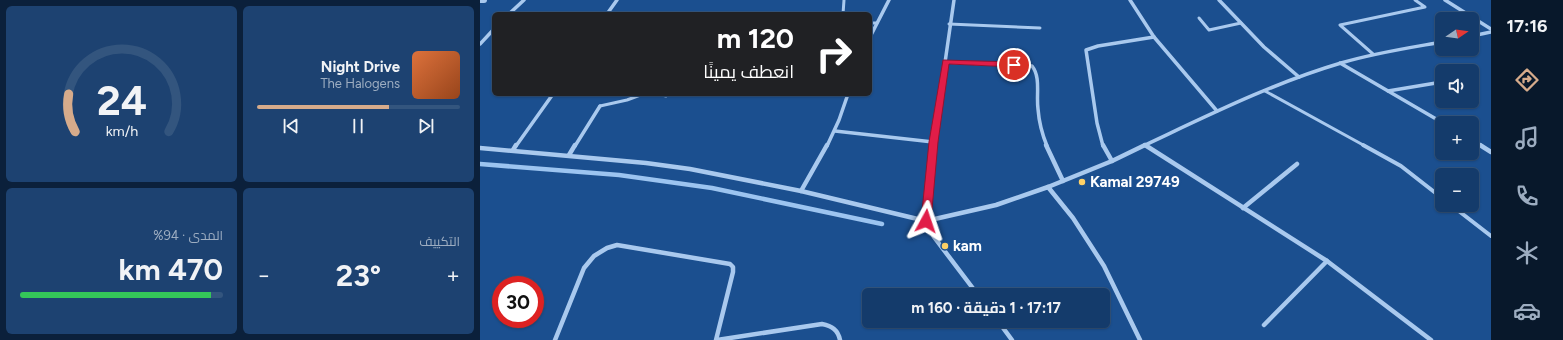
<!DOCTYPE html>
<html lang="ar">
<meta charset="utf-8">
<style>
:root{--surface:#143b6b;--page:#1d4271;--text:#f1f3f6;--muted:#9dadc1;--line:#33557e;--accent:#d6ab8b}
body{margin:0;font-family:Figtree,Cairo,sans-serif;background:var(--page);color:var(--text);direction:rtl;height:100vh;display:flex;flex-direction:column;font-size:15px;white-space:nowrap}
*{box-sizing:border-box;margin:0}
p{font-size:13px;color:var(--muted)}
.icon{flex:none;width:22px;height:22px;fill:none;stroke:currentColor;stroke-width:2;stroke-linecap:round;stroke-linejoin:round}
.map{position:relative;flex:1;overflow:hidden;direction:ltr}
.details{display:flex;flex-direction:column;gap:6px;padding:6px;background:#0b203b;width:480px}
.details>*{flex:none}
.top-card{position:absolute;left:12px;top:12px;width:380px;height:84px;border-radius:6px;box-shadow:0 1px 3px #0004,0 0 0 1px var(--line);direction:rtl;background:#202124;color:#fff;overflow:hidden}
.needle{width:26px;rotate:77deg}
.tools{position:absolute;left:955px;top:12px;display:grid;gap:8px}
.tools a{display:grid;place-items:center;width:44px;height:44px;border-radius:6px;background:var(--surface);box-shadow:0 1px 3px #0004,0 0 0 1px var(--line);font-size:20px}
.speed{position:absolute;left:12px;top:276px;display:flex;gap:8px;font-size:20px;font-weight:700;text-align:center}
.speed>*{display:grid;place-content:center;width:52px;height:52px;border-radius:50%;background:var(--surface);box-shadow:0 1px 3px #0004,0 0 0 1px var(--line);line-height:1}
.speed .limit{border:6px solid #d22;background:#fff;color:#111}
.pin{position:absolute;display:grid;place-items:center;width:34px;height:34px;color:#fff;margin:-17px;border:2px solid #fff;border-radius:50%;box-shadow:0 1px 4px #0007}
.me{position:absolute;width:44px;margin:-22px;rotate:5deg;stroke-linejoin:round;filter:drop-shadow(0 0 3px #0008)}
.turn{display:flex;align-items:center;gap:14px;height:84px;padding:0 12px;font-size:18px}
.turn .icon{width:52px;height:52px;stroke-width:2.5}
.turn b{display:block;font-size:28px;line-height:34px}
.big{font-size:30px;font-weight:700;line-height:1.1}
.details .tile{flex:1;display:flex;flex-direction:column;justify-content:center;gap:6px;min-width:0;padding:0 14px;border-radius:6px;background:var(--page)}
.details .dial{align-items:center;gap:0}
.dial svg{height:104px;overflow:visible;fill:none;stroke:var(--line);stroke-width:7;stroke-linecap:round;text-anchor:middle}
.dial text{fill:var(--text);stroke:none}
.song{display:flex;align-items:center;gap:12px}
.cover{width:48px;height:48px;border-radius:6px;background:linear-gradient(135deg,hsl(20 70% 55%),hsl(20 70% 35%))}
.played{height:4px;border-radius:2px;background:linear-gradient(90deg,var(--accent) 65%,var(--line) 65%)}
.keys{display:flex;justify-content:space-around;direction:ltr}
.heat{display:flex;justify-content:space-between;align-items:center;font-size:22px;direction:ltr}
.charge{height:6px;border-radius:3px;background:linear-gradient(90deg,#34c759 94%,var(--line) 0)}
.details .tiles{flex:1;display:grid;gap:6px;grid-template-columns:repeat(2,1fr)}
.trip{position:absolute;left:382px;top:288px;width:248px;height:40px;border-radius:6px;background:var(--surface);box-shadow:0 1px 3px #0004,0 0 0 1px var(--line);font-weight:700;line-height:40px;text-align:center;direction:rtl}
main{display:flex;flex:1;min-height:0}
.tab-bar{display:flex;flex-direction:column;width:72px;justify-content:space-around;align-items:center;background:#08182b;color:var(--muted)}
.tab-bar .icon{width:28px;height:28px}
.tab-bar .current{color:var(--accent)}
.tab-bar b{font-size:18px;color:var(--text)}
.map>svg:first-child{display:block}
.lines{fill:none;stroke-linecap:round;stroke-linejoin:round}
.stream{stroke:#9cc4f0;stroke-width:4.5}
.pedestrian-far1{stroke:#a9c9ee;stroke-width:3}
.pedestrian{stroke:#a9c9ee;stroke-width:4}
.minor-far1{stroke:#a9c9ee;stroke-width:3.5}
.minor{stroke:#a9c9ee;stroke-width:4.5}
.tertiary{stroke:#a9c9ee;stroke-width:6}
.route{fill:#e11d48;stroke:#92132f}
.poi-dot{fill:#ffd166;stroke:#1b4f8f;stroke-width:1.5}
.labels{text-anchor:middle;stroke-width:4;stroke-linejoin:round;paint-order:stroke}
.poi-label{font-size:15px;font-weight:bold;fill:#fff;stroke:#1b4f8f;text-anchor:start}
</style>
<main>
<nav class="tab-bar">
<b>17:16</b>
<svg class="icon current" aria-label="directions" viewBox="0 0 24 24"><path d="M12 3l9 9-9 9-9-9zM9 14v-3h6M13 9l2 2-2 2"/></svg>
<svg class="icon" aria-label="music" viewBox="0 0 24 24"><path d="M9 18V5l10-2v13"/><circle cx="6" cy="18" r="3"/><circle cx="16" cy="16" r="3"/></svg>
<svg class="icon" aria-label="phone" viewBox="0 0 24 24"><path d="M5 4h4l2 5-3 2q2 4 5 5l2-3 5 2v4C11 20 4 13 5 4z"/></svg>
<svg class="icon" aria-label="climate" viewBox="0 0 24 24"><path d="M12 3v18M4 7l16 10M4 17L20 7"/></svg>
<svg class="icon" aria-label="car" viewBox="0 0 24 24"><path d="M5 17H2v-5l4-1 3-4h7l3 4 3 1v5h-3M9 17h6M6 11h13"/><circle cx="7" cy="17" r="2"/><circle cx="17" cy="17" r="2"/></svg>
</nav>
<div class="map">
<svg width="1011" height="340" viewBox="0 0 1011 340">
<rect width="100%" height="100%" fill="#1b4f8f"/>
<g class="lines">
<polyline class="stream" points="0,164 139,175 232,188 402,224"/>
<g class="pedestrian-far1">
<polyline points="363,14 364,0"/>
<polyline points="719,18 729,30 761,23"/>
<polyline points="390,23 397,23"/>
<polyline points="469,24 560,28"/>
<polyline points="893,54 860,25 945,7 935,0"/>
<polyline points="785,91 885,146"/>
<polyline points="178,94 186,96 189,94"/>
<polyline points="120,106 147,100 163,94"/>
</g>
<g class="pedestrian">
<polyline points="883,145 921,166 962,198"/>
<polyline points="971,205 1011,236"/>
</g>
<g class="minor-far1">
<polyline points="650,0 674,37 737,111"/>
<polyline points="739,0 784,47 819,77"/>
<polyline points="965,0 1011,29"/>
<polyline points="29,14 44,0"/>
<polyline points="127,14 137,0"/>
<polyline points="992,36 1011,32"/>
<polyline points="390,37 409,0"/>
<polyline points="0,44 14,29"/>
<path d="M465 62 552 66C561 77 556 95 558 109 559 122 562 134 567 146"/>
<polyline points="860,63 963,123"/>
<polyline points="908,91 962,82"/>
<polyline points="355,131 453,142"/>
<polyline points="992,140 1002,146"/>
<polyline points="665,145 667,146"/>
<polyline points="36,146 73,94"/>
<polyline points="95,146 120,106"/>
<polyline points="347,146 359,120 368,94"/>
<polyline points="453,146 474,0"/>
<polyline points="623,146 617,123 606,50 618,46 674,37"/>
<path d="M663 146C727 116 793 83 861 63 894 53 928 48 962 42"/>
</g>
<g class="minor">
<polyline points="453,145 446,221 454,237 498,295"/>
<polyline points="566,145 583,181"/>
<polyline points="623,145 632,161"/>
<polyline points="665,145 847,261 951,340"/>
<polyline points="1000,145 1011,152"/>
<polyline points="0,148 166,163 210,169 321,191 446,221 516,205 568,187 632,161 665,145"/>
<polyline points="33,150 36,145"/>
<polyline points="89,155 95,145"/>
<polyline points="568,187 593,218 624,266 660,340"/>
<polyline points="321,191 347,145"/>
<polyline points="763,208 817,164"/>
<polyline points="518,321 532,340"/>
<polyline points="784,325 847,261"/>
<polyline points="75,340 104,268 114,256 127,248 137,245 250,264 253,267 253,272 236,340"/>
<path d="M237 340 342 324C352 326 358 330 360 340"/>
</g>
<polyline class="tertiary" points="0,0 4,0"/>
</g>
<polygon class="route" points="463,60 534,62 537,65 534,67 469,64 458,142 451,221 450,224 443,224 441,221 449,142"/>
<g class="poi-dot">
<circle cx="602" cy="182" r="4"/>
<circle cx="465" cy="246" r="4"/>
</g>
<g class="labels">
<g class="poi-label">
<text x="610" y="187">Kamal 29749</text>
<text x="473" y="251">kam</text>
</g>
</g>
</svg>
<div class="tools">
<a><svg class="needle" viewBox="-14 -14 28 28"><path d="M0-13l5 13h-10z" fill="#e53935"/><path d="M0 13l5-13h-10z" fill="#9dadc1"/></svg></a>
<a><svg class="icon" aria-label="sound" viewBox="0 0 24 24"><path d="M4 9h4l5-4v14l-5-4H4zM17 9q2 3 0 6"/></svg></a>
<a>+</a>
<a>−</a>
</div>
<div class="speed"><div class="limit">30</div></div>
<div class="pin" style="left:534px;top:65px;background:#d93025"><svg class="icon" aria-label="arrive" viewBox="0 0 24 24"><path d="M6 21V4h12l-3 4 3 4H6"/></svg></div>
<svg class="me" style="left:446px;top:221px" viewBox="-20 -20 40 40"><path d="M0-17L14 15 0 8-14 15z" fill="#e11d48" stroke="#fff" stroke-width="4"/></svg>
<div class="trip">17:17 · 1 دقيقة · 160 m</div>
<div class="top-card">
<div class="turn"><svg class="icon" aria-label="right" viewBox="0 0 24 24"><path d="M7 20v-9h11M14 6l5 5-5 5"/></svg><div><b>120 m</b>انعطف يمينًا</div></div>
</div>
</div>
<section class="details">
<div class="tiles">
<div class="tile">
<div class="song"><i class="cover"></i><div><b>Night Drive</b><p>The Halogens</p></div></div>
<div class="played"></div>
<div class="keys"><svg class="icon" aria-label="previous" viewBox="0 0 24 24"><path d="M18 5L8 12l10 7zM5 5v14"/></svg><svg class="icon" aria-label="pause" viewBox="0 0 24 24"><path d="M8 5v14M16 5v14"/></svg><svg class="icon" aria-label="next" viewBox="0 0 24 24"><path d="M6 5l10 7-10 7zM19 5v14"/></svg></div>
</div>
<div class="tile dial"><svg viewBox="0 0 100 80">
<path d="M14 69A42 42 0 1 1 86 69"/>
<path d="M14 69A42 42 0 0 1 9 40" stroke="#d6ab8b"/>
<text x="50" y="56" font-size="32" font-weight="700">24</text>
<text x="50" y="72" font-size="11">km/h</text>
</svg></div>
<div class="tile"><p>التكييف</p>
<div class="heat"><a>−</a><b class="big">23°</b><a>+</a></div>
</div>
<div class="tile"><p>المدى · 94%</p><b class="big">470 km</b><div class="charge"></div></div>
</div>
</section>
</main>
